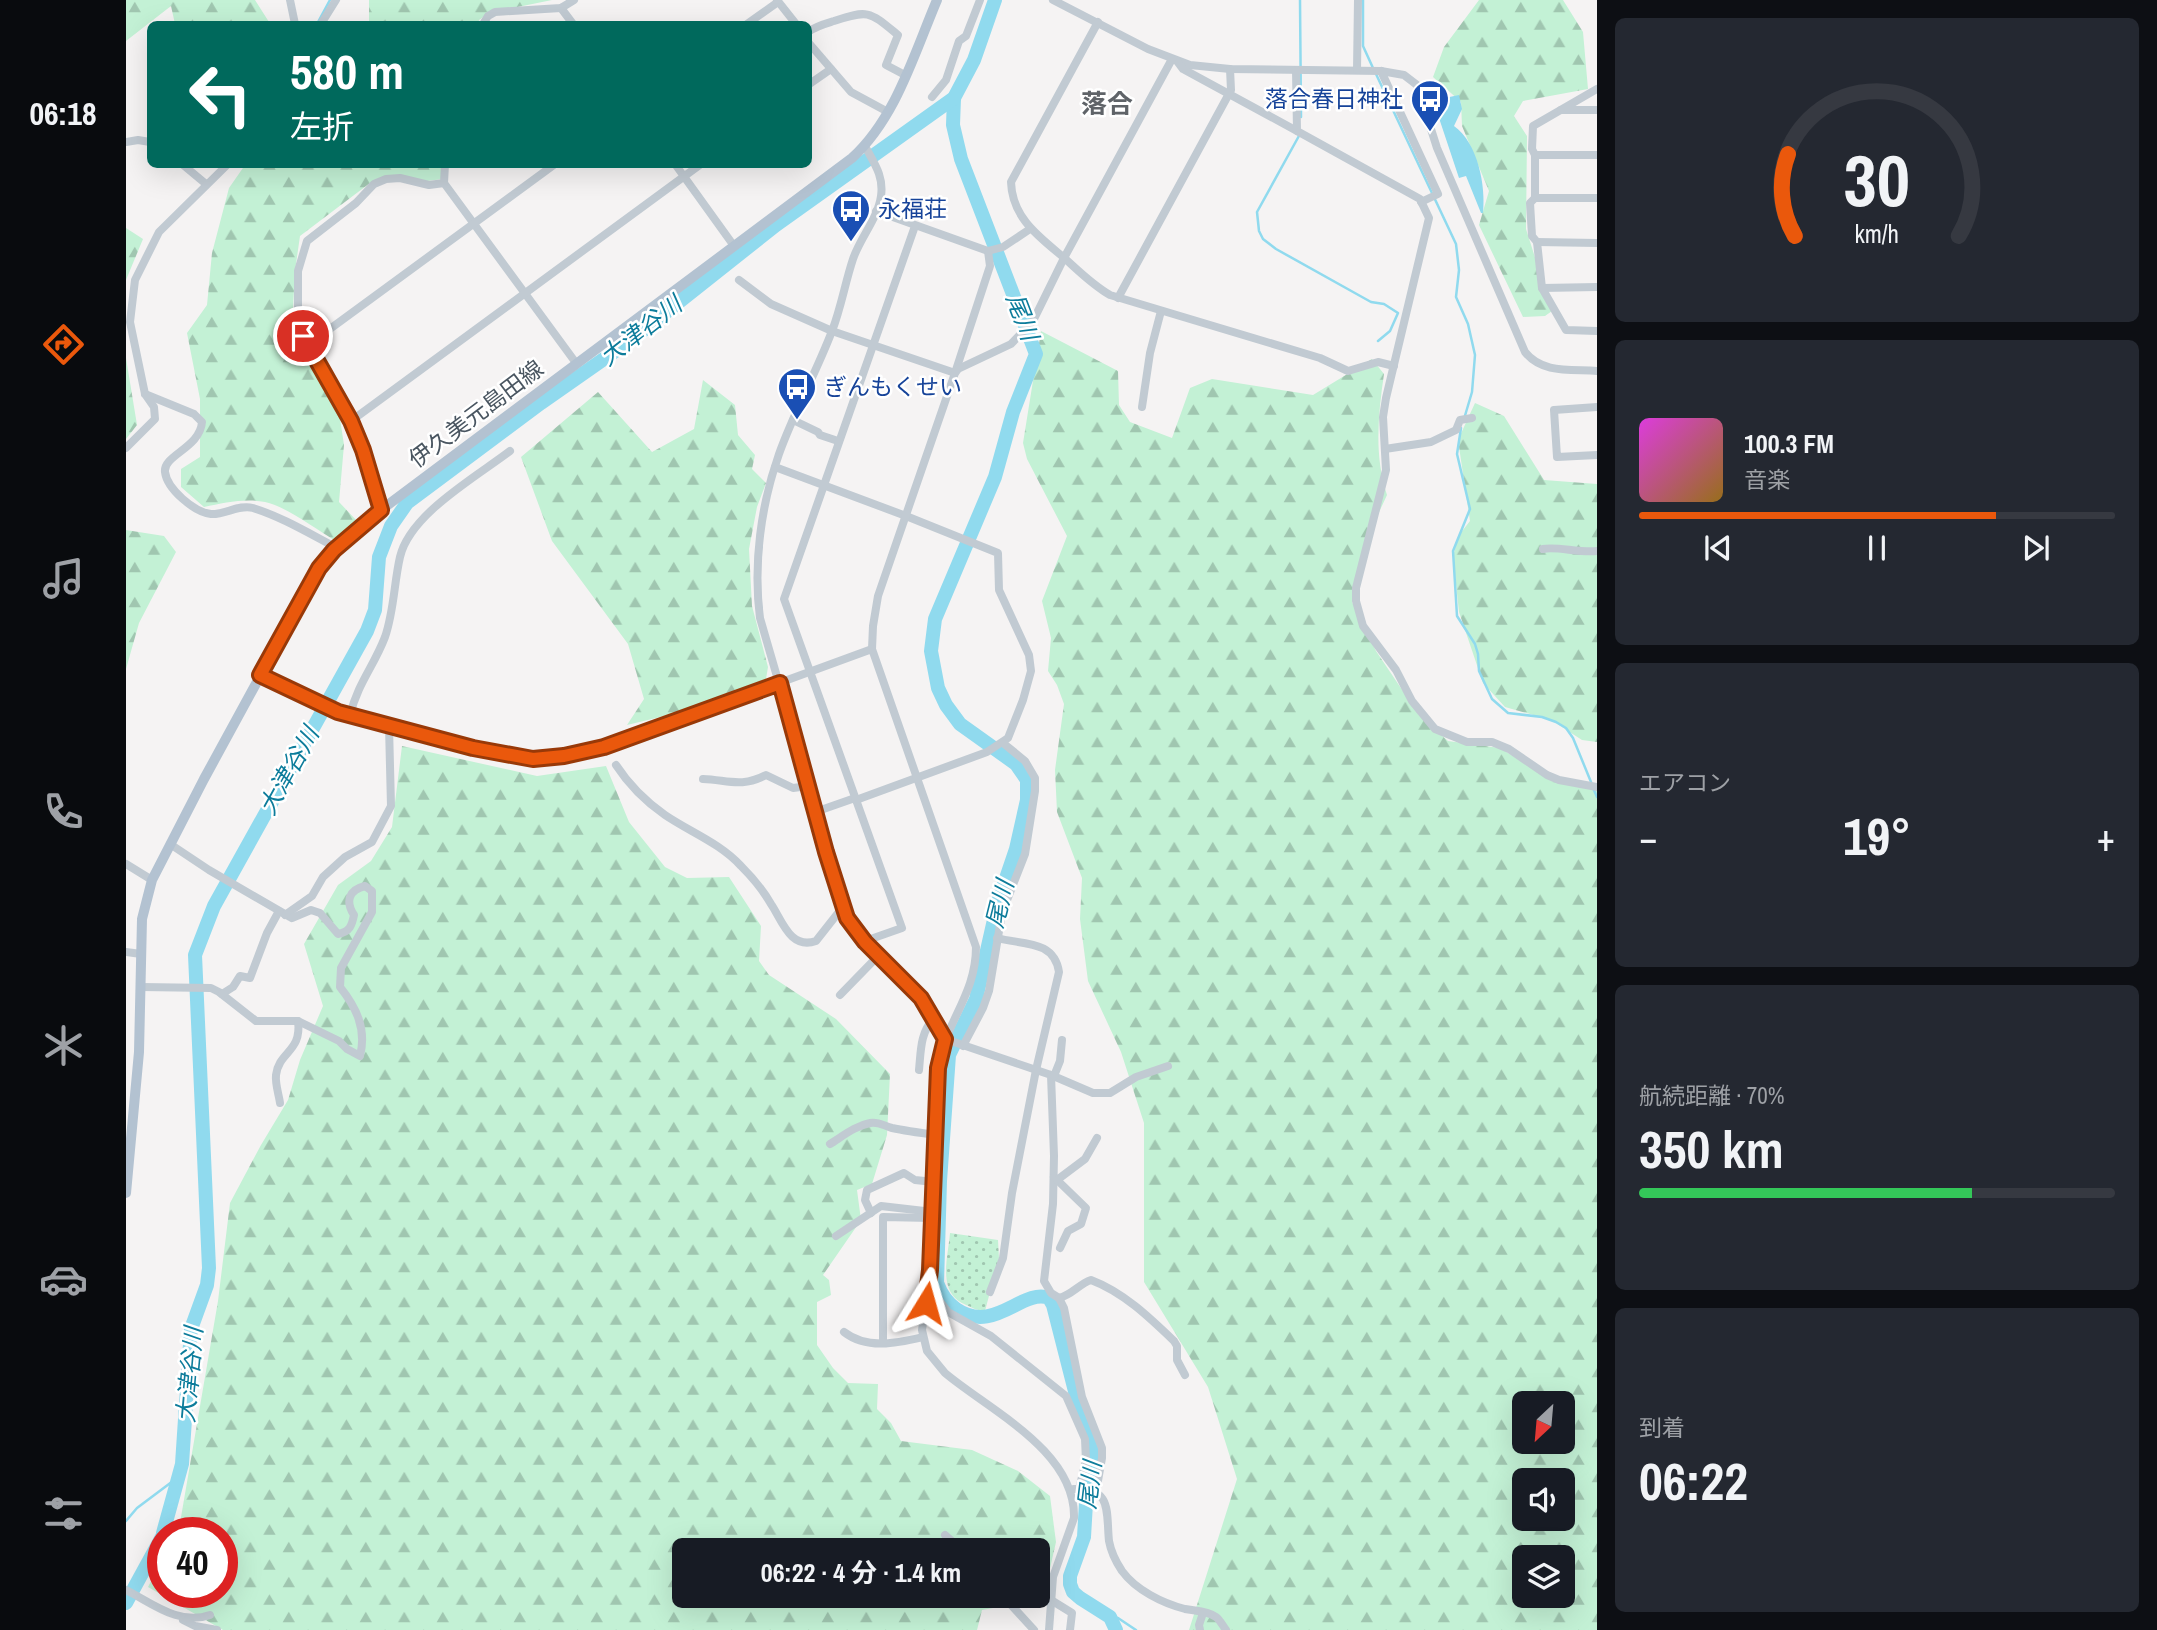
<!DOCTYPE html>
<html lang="ja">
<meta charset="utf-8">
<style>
:root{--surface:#171b24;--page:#242831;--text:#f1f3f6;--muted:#9ea1a6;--line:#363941;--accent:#ea580c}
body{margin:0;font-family:"Archivo Narrow","Noto Sans JP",sans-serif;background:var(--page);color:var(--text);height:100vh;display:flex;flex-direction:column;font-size:26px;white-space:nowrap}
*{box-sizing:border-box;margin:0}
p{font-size:23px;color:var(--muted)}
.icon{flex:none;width:38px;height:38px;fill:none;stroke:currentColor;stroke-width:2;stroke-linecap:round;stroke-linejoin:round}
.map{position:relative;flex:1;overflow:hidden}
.details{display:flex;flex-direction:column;gap:18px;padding:18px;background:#0d0f14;width:560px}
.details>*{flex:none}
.banner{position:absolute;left:21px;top:21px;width:665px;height:147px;border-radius:10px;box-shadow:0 7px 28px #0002;background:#00695c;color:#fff;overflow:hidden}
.needle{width:46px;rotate:206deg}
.controls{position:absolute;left:1386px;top:1391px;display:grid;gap:14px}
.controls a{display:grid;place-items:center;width:63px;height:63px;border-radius:10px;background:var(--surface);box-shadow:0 7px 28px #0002;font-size:35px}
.speed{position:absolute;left:21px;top:1517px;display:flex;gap:14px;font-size:35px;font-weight:700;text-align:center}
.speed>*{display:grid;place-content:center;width:91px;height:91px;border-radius:50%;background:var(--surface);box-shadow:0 7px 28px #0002;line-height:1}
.speed .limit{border:10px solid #d22;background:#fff;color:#111}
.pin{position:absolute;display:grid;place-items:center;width:60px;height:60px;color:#fff;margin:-30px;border:4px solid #fff;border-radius:50%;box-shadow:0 2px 7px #0007}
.me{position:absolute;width:77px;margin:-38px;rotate:8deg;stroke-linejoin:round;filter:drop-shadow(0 0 5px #0008)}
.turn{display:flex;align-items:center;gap:24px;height:147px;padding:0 28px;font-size:32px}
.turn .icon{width:91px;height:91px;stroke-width:2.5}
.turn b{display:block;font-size:49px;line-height:60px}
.big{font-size:52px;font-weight:700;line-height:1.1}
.details .widget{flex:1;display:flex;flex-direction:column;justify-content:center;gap:10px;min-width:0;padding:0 24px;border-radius:10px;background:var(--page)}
.details .dial{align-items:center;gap:0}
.dial svg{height:182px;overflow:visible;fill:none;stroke:var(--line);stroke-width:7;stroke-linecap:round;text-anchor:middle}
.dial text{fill:var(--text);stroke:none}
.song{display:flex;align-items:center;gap:21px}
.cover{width:84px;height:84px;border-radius:10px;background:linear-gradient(135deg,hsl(300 70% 55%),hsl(40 70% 35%))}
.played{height:7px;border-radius:4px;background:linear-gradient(90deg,var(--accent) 75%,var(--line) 75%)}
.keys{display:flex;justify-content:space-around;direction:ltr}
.heat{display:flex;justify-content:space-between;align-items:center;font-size:38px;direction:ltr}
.charge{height:10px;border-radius:5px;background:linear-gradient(90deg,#34c759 70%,var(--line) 0)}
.trip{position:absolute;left:546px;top:1538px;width:378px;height:70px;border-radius:10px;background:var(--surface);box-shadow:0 7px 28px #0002;font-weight:700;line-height:70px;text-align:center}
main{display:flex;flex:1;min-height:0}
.menu{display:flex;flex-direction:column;width:126px;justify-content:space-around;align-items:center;background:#090b0e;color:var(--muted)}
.menu .icon{width:49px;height:49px}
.menu .on{color:var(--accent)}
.menu b{font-size:32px;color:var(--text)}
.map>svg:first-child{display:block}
.grass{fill:url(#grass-dots)}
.forest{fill:url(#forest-firs);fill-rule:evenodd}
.water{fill:#90daee}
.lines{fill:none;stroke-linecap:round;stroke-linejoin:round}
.stream{stroke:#90daee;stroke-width:2.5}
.river{stroke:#90daee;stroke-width:14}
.minor{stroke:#c1cad2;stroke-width:8}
.major{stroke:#b3c2d1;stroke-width:10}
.route-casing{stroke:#983908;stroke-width:18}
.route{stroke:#ea580c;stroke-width:12}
.labels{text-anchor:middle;stroke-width:5;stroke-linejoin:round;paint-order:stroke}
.transit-label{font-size:23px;fill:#164399;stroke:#fff;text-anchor:start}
.street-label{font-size:23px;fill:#4a5661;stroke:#fff}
.water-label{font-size:24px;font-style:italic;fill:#0c7c9b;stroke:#fff}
.quarter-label{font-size:26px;font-weight:bold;fill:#5f6368;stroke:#fff}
</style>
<main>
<nav class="menu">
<b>06:18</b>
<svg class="icon on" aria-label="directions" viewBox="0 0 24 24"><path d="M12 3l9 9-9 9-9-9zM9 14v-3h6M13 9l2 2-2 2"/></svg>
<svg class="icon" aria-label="music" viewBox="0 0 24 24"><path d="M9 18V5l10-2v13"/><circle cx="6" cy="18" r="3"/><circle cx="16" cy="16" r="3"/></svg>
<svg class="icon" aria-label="phone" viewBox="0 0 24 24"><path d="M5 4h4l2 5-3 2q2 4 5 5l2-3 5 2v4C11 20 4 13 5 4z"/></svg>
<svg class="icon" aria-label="climate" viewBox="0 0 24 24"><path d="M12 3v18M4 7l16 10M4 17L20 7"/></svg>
<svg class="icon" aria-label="car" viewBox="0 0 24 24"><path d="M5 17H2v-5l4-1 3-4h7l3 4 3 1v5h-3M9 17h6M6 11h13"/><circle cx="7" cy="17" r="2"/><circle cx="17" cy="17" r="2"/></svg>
<svg class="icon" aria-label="filters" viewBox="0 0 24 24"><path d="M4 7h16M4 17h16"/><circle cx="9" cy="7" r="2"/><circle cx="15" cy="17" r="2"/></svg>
</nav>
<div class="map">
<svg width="1471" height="1630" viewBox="0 0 1471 1630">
<defs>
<pattern id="grass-dots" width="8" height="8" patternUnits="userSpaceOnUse" patternTransform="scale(1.75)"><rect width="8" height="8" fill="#c3f1d5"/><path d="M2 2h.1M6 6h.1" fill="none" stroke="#a0c6b0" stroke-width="1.8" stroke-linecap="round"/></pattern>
<pattern id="forest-firs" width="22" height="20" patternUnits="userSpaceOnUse" patternTransform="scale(1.75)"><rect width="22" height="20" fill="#c3f1d5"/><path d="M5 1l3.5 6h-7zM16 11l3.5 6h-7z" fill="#a0c6b0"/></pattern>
</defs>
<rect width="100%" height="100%" fill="#f5f3f3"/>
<path class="grass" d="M824 1233 872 1240 873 1258 859 1311C851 1311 845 1307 838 1304 811 1291 822 1258 824 1233Z"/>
<g class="forest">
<polygon points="0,0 129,0 143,22 141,24 49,24 45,6 0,41"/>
<polygon points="243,0 426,0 363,13 353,20 352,24 243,24"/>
<polygon points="1353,0 1437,0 1457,32 1462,89 1397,101 1388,116 1401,136 1400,229 1426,311 1419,316 1397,317 1353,225 1363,191 1336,126 1335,102 1307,77 1318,47"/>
<path d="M119 165H317V179L301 181 274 175 244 183 174 236 169 271 166 328 213 412 218 445 213 502 231 521 208 540C190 529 159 506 139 502 119 498 98 503 78 507L55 487V469L74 457V399L61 333 81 305 86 253 103 188Z"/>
<polygon points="0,228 17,239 0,280"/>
<path d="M915 331 992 371 993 405 1004 422 1046 438 1064 388 1086 379 1187 395 1246 359 1258 374C1252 415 1248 456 1261 495L1248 523 1226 602 1250 651 1293 715 1322 741 1374 748 1406 768 1471 789V1630H1063L1111 1479 1082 1387 1018 1282V1123L995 1052 962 981 954 919 956 878 931 812 929 770 938 704 931 685 922 671 925 638 916 601 941 536 901 459 897 443ZM1398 1404H1437V1442H1398ZM1398 1480H1437V1519H1398ZM1398 1558H1437V1596H1398Z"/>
<polygon points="0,358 11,425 0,439"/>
<polygon points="577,380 609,405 612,435 629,455 626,469 640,483 631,507 623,549 626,606 642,667 640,679 632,687 555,712 501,725 518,699 502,644 426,541 395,457 472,392 526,452 568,429"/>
<polygon points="1349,403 1378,416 1418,480 1471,484 1471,742 1456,740 1425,720 1379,707 1357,683 1333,612 1327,556 1333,535 1344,521 1332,440"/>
<polygon points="0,530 38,536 50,552 13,623 0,669"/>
<path d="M276 746 411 776 480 766 503 822 539 867 561 878 603 877 635 926 633 961 643 975 710 1019 764 1074 761 1135 746 1184 731 1190 735 1220 697 1275 703 1280 705 1295 691 1302V1345L707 1368 722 1383 752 1384 751 1409 765 1423 775 1441 846 1450 892 1471 924 1496 930 1542 917 1599 856 1610 851 1630H97L22 1587 37 1558V1592H96V1533H49L54 1523 92 1301 104 1203 135 1145 162 1100 174 1060 197 1006 178 944 212 885 245 861 266 827ZM558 1550H912V1596H558Z"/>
</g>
<path class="water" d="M1333 95 1336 109 1328 126C1352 143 1360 186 1357 213H1355L1340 176 1333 178 1309 106 1314 99Z"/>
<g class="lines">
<g class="stream">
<polyline points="1174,0 1175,117"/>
<polyline points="1237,0 1237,46 1247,68"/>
<polyline points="191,24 204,0"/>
<polyline points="1250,74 1330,244 1333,270 1330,297 1342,324 1349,355 1346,392 1338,419"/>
<polyline points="1174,134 1131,212 1133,231 1137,239 1150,249 1245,302 1258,304 1272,313 1264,331 1252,341"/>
<polyline points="1335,428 1331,454 1344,509 1327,551 1331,616 1349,644 1352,654 1353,671 1366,699 1382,713 1416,717 1430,722 1440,728 1447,738 1465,782"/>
<polyline points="1467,788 1471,797"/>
<polyline points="0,1521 11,1508 51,1478"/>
<polyline points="984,1617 992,1618 1010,1630"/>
</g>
<g class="river">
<path d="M828 98 827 125 835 159 910 354 887 412 869 477 809 619 805 651 812 688 820 705 834 724 890 764 901 780V800L890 849 872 902 850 999 823 1055 814 1181 811 1283C815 1294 820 1302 830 1309 868 1335 896 1288 923 1298L927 1305 953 1407 969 1449 961 1486 958 1537 944 1576V1584L947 1592 954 1598 984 1617 990 1630"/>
<polyline points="37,1533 56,1464 65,1329 81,1285 83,1268 69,955 88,906 241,631 249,610 253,557 265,526 281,503 415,403 505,340 650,225 828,98 848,60 869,0"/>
<polyline points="0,1603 37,1535"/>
</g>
<g class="minor">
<polyline points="164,0 169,24"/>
<polyline points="651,0 670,24"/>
<path d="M927 0 1022 49 1064 65 1104 69 1255 71 1278 75 1291 85 1311 148 1399 352C1416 374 1446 369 1471 371"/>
<polyline points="435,8 447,24"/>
<path d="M972 22 885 182C886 217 912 236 936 256 952 270 965 284 984 295L1194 358 1222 371 1252 362 1268 366"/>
<polyline points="195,24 210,0"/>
<polyline points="357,24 362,16 369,12 435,8 448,0"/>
<polyline points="621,24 652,2"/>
<path d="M682 32C690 26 698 24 708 21 743 9 744 12 772 35L760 65 779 75"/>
<polyline points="682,42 725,92 762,112"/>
<polyline points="1051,61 1057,69 1171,131"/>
<polyline points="1170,70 1171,131 1294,199 1303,218 1260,398 1257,417 1260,470 1230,588 1230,601 1237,626 1270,670 1286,701 1309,729 1341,742 1366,742 1383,749 1421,775 1433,780 1471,787"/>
<polyline points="1231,70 1232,0"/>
<polyline points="1255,71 1312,194 1295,202"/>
<polyline points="682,85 705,69"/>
<polyline points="1471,89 1407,126 1406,149 1409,155 1409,198 1404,203 1406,236 1411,242 1416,288 1440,330 1471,331"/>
<polyline points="806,97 820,80 833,41 840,36 854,0"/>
<polyline points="1435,110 1471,110"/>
<polyline points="0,142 12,140 24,142"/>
<path d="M739 146C748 163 758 176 755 196 752 218 734 238 727 259 719 283 715 308 706 331 690 373 668 412 653 454 635 505 627 564 634 618L721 918 739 941 795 998 819 1039 925 1075 928 1156 927 1204 918 1281 925 1293 933 1298 938 1308 956 1397 976 1448V1458L970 1492"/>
<polyline points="1409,155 1471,155"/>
<polyline points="56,164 80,184"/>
<polyline points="549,164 608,246"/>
<polyline points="318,183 450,363"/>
<polyline points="1409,198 1471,198"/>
<polyline points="750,211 862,251 877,247 904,229"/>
<polyline points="1411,242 1471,243"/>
<polyline points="613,280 645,304 706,331 829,373 864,266 862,251"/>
<polyline points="1416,288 1471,287"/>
<polyline points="992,298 1105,90 1104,69"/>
<polyline points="182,345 429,164"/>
<path d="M19 394 68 414 76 422C74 448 37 455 39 472 41 489 68 512 85 514 99 515 113 504 127 508 156 517 184 534 211 548"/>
<polyline points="1016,407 1024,353 1035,311"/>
<polyline points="1471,407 1428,410 1431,457 1471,455"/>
<polyline points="667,420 692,432 694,435 712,441"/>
<polyline points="225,421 575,164"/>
<polyline points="0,448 29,419 28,407 19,394 4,322 9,280 33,232 102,164"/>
<polyline points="1259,449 1305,442 1330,430 1334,420 1346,418"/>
<polyline points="649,467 780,516 872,553 873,590 903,655 905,671 897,700 882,738 861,752 730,800"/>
<polyline points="255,510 237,450 225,421 172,327 172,271 181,241 230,203 248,184 260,179 274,178 303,185 318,183 319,164"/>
<path d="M1417 549C1430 546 1453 553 1471 551"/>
<polyline points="746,649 747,626 752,596 829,373 832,369 885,344 907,321 938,258 1046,59"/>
<path d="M134 675 212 712 377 755 407 759 437 756 478 747 746 649 850 947C850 995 819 1022 812 1068L805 1270 796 1330 801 1351 819 1373C863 1410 950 1451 948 1518L927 1577 923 1630"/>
<path d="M224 715C232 683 248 666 259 637 268 611 268 583 274 557 284 514 350 477 384 451"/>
<path d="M490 765C503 785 519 801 539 815 564 832 594 843 615 866 626 877 637 890 645 904 656 920 664 950 690 941L716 908"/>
<path d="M577 779C602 780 615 788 640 775L667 788 682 786"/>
<polyline points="689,812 729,798"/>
<polyline points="44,844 83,870 164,917"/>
<polyline points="0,864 26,880"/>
<polyline points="159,915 186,896 197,877 219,857 246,842 265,806 263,726"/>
<polyline points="739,941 776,928 658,599 789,226"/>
<polyline points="0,952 15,954"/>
<path d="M15 987 85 988 93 992 130 1021H172L213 1041 221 1049 234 1056C241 1029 230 1007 214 987L215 968 246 912V891L239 886C223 890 219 901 228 915 226 925 224 932 212 934L194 913 185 910 166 918"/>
<polyline points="96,994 107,987 114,976 124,978 141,933 153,911"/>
<polyline points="714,995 753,955"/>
<polyline points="837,1046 857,1008 863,991 876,913 899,854 909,791 909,778 899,761 877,743"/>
<path d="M793 1070C795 1050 794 1033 808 1018"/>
<polyline points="925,1075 967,1093 984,1093 1010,1077 1042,1066"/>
<polyline points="928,1076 934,1061 936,1040"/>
<path d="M154 1103C153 1095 149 1084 150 1075 153 1051 176 1052 172 1021"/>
<path d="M704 1144C717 1136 729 1126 744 1123 752 1121 758 1126 766 1128 780 1131 795 1133 810 1135"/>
<polyline points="928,1177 960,1208 955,1224 942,1231 934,1248"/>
<polyline points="931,1180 959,1159 971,1138"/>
<polyline points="745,1213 739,1200 741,1190 778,1173 789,1180 808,1182"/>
<polyline points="710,1236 755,1206 807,1212"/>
<polyline points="803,1287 822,1312 865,1336 940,1396 959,1439 960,1461 953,1489"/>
<path d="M864 1292 877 1258 886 1193 910 1070 933 972C928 939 895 945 871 938"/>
<path d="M933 1298C946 1295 953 1284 965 1280 997 1292 1023 1317 1048 1341L1051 1346V1360L1059 1375"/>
<path d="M718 1332C741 1350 771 1343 797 1337"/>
<polyline points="757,1343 757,1217 806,1218"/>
<path d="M948 1489C987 1487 980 1513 983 1541 985 1552 990 1562 996 1571 1010 1590 1036 1603 1059 1609 1069 1611 1082 1611 1090 1617 1094 1620 1097 1626 1100 1630"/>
<polyline points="819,1535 836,1550"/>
<path d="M0 1590C26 1603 53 1626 84 1615"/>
<polyline points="877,1596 908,1630"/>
<polyline points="925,1600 946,1613 944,1630"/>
<polyline points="57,1620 69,1626 91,1630"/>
<polyline points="1074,1630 1073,1625 1077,1613"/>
</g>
<path class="major" d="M0 1193 13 1052 16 919 26 880 78 779 193 568 208 550 255 510 726 158C770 118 788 54 811 0"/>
</g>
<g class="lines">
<defs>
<polyline id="route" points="177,336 225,421 237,450 255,510 208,550 193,568 134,675 212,712 347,748 407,759 438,756 478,747 654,683 700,852 721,918 739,942 795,998 819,1039 812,1068 804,1270 800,1303"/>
</defs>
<use href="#route" class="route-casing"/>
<use href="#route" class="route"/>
</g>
<defs>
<symbol id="bus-pin" viewBox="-11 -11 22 30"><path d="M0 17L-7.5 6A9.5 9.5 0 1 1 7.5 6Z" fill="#1a4fb4" stroke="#fff"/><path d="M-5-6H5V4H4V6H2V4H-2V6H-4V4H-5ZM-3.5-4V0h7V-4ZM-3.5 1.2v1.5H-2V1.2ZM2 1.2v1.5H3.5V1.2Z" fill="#fff"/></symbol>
</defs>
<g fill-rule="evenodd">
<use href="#bus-pin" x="1282" y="77" width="44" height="60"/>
<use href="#bus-pin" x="703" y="187" width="44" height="60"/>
<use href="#bus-pin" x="649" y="365" width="44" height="60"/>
</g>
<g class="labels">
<g class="transit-label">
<text x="1277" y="107" text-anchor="end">落合春日神社</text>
<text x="752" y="217">永福荘</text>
<text x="698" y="395">ぎんもくせい</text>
</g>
<g class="street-label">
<text transform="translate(350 414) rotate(-37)" y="8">伊久美元島田線</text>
</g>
<g class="water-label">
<text transform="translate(896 317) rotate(69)" y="8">尾川</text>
<text transform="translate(515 331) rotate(-38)" y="8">大津谷川</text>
<text transform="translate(163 771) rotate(-61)" y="8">大津谷川</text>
<text transform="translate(874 904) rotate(-76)" y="8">尾川</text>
<text transform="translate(64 1375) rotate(-85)" y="8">大津谷川</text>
<text transform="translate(964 1485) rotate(-83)" y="8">尾川</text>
</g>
<g class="quarter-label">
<text x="981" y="113">落合</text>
</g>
</g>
</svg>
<div class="controls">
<a><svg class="needle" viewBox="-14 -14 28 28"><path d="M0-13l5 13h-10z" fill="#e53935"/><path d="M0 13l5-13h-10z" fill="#9ea1a6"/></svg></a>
<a><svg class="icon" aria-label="sound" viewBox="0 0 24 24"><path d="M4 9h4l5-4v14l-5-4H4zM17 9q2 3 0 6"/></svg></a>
<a><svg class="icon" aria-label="layers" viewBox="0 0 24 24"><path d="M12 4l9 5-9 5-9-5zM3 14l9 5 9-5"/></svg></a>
</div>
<div class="speed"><div class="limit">40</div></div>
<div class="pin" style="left:177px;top:336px;background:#d93025"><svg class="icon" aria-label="arrive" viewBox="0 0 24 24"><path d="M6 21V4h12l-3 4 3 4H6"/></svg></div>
<svg class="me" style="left:800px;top:1303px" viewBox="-20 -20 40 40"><path d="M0-17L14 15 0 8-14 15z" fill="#ea580c" stroke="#fff" stroke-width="4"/></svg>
<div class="trip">06:22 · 4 分 · 1.4 km</div>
<div class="banner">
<div class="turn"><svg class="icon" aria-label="left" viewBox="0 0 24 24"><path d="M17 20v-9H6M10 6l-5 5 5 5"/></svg><div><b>580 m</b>左折</div></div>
</div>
</div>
<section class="details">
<div class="widget dial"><svg viewBox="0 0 100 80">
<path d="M14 69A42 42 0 1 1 86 69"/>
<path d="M14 69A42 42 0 0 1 11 33" stroke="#ea580c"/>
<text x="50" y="56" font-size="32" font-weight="700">30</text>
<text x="50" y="72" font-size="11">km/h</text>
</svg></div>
<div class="widget">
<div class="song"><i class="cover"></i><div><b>100.3 FM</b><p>音楽</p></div></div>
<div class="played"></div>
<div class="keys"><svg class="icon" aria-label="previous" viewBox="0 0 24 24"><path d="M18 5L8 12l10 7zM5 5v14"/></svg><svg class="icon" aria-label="pause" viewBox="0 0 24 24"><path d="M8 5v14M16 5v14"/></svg><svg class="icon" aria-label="next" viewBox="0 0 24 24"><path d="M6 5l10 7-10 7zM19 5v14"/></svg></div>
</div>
<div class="widget"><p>エアコン</p>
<div class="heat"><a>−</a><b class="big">19°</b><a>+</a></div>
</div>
<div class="widget"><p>航続距離 · 70%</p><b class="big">350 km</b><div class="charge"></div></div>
<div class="widget"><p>到着</p><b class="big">06:22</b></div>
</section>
</main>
